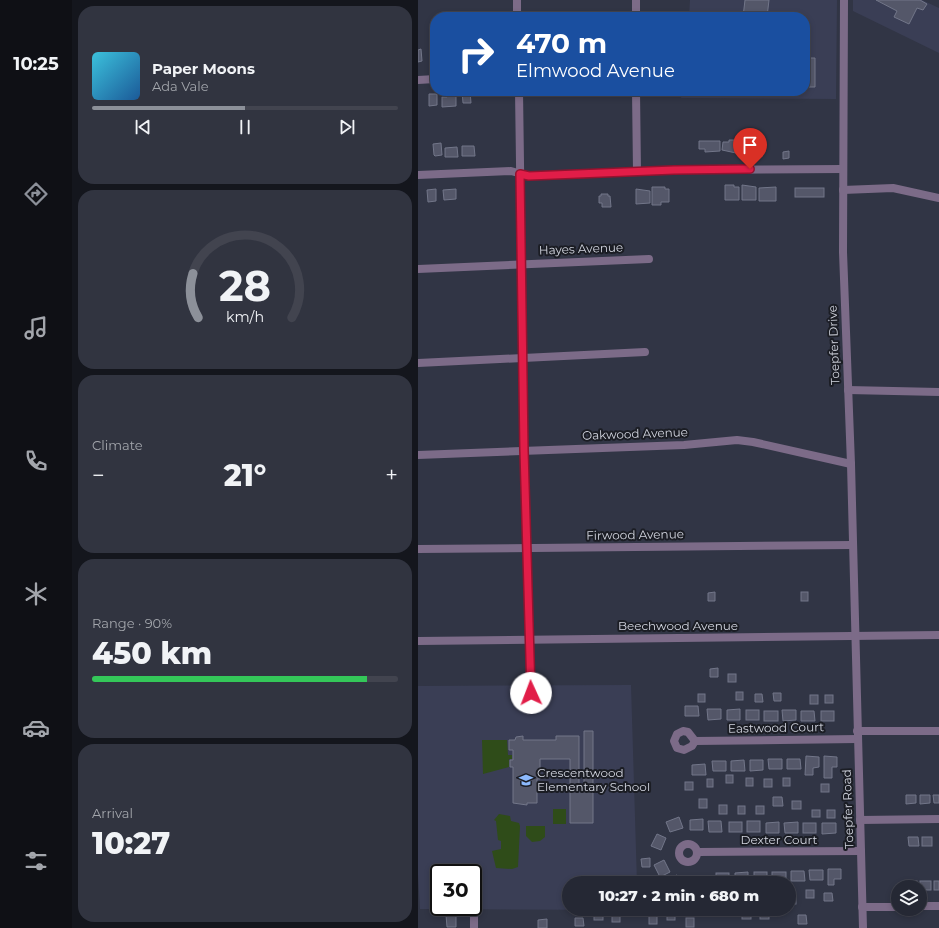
<!DOCTYPE html>
<meta charset="utf-8">
<style>
:root{--surface:#252834;--page:#313440;--text:#f1f3f6;--muted:#a3a6ac;--line:#42444f;--accent:#8c9099}
body{margin:0;font-family:Montserrat,sans-serif;background:var(--page);color:var(--text);height:100vh;display:flex;flex-direction:column;font-size:15px;white-space:nowrap}
*{box-sizing:border-box;margin:0}
p{font-size:13px;color:var(--muted)}
.icon{flex:none;width:22px;height:22px;fill:none;stroke:currentColor;stroke-width:2;stroke-linecap:round;stroke-linejoin:round}
.map{position:relative;flex:1;overflow:hidden}
.side{display:flex;flex-direction:column;gap:6px;padding:6px;background:#14161d;width:346px}
.side>*{flex:none}
.guide{position:absolute;left:12px;top:12px;width:380px;height:84px;border-radius:16px;box-shadow:0 2px 6px #0003,0 0 0 1px var(--line);background:#1a4fa0;color:#fff;overflow:hidden}
.controls{position:absolute;left:473px;top:880px;display:grid;gap:8px}
.controls a{display:grid;place-items:center;width:36px;height:36px;border-radius:50%;background:var(--surface);box-shadow:0 2px 6px #0003,0 0 0 1px var(--line);font-size:20px}
.speed{position:absolute;left:12px;top:864px;display:flex;gap:8px;font-size:20px;font-weight:700;text-align:center}
.speed>*{display:grid;place-content:center;width:52px;height:52px;border-radius:50%;background:var(--surface);box-shadow:0 2px 6px #0003,0 0 0 1px var(--line);line-height:1}
.speed .limit{border:2px solid #111;border-radius:6px;background:#fff;color:#111}
.pin{position:absolute;display:grid;place-items:center;width:34px;height:34px;color:#fff;margin:-41px -17px;border-radius:50% 50% 50% 0;rotate:-45deg;box-shadow:0 0 4px #0007}
.pin .icon{rotate:45deg}
.me{position:absolute;width:44px;margin:-22px;rotate:358deg;stroke-linejoin:round;filter:drop-shadow(0 0 3px #0008)}
.turn{display:flex;align-items:center;gap:14px;height:84px;padding:0 20px;font-size:18px}
.turn .icon{width:52px;height:52px;stroke-width:2.5}
.turn b{display:block;font-size:28px;line-height:34px}
.big{font-size:30px;font-weight:800;line-height:1.1}
.side .widget{flex:1;display:flex;flex-direction:column;justify-content:center;gap:6px;min-width:0;padding:0 14px;border-radius:16px;background:var(--page)}
.side .dial{align-items:center;gap:0}
.dial svg{height:104px;overflow:visible;fill:none;stroke:var(--line);stroke-width:7;stroke-linecap:round;text-anchor:middle}
.dial text{fill:var(--text);stroke:none}
.song{display:flex;align-items:center;gap:12px}
.cover{width:48px;height:48px;border-radius:6px;background:linear-gradient(135deg,hsl(190 70% 55%),hsl(210 70% 35%))}
.played{height:4px;border-radius:2px;background:linear-gradient(90deg,var(--accent) 50%,var(--line) 50%)}
.keys{display:flex;justify-content:space-around;direction:ltr}
.heat{display:flex;justify-content:space-between;align-items:center;font-size:22px;direction:ltr}
.charge{height:6px;border-radius:3px;background:linear-gradient(90deg,#34c759 90%,var(--line) 0)}
.trip{position:absolute;left:144px;top:876px;width:234px;height:40px;border-radius:20px;background:var(--surface);box-shadow:0 2px 6px #0003,0 0 0 1px var(--line);font-weight:800;line-height:40px;text-align:center}
main{display:flex;flex:1;min-height:0}
.menu{display:flex;flex-direction:column;width:72px;justify-content:space-around;align-items:center;background:#0f1015;color:var(--muted)}
.menu .icon{width:28px;height:28px}
.menu .current{color:var(--accent)}
.menu b{font-size:18px;color:var(--text)}
.map>svg:first-child{display:block}
.built{fill:#3a3e55;fill-rule:evenodd}
.green{fill:#2f4c19}
.building{fill:#545769;stroke:#727689}
.lines{fill:none;stroke-linecap:round;stroke-linejoin:round}
.minor{stroke:#7c6b88;stroke-width:8}
.tertiary{stroke:#7c6b88;stroke-width:8}
.route-casing{stroke:#92132f;stroke-width:10}
.route{stroke:#e11d48;stroke-width:7}
.labels{text-anchor:middle;stroke-width:4;stroke-linejoin:round;paint-order:stroke}
.street-label{font-size:12px;fill:#d2d5df;stroke:#1b1d24}
.poi-label{font-size:12px;fill:#d2d5df;stroke:#1b1d24;text-anchor:start}
</style>
<main>
<nav class="menu">
<b>10:25</b>
<svg class="icon current" aria-label="directions" viewBox="0 0 24 24"><path d="M12 3l9 9-9 9-9-9zM9 14v-3h6M13 9l2 2-2 2"/></svg>
<svg class="icon" aria-label="music" viewBox="0 0 24 24"><path d="M9 18V5l10-2v13"/><circle cx="6" cy="18" r="3"/><circle cx="16" cy="16" r="3"/></svg>
<svg class="icon" aria-label="phone" viewBox="0 0 24 24"><path d="M5 4h4l2 5-3 2q2 4 5 5l2-3 5 2v4C11 20 4 13 5 4z"/></svg>
<svg class="icon" aria-label="climate" viewBox="0 0 24 24"><path d="M12 3v18M4 7l16 10M4 17L20 7"/></svg>
<svg class="icon" aria-label="car" viewBox="0 0 24 24"><path d="M5 17H2v-5l4-1 3-4h7l3 4 3 1v5h-3M9 17h6M6 11h13"/><circle cx="7" cy="17" r="2"/><circle cx="17" cy="17" r="2"/></svg>
<svg class="icon" aria-label="filters" viewBox="0 0 24 24"><path d="M4 7h16M4 17h16"/><circle cx="9" cy="7" r="2"/><circle cx="15" cy="17" r="2"/></svg>
</nav>
<section class="side">
<div class="widget">
<div class="song"><i class="cover"></i><div><b>Paper Moons</b><p>Ada Vale</p></div></div>
<div class="played"></div>
<div class="keys"><svg class="icon" aria-label="previous" viewBox="0 0 24 24"><path d="M18 5L8 12l10 7zM5 5v14"/></svg><svg class="icon" aria-label="pause" viewBox="0 0 24 24"><path d="M8 5v14M16 5v14"/></svg><svg class="icon" aria-label="next" viewBox="0 0 24 24"><path d="M6 5l10 7-10 7zM19 5v14"/></svg></div>
</div>
<div class="widget dial"><svg viewBox="0 0 100 80">
<path d="M14 69A42 42 0 1 1 86 69"/>
<path d="M14 69A42 42 0 0 1 10 35" stroke="#8c9099"/>
<text x="50" y="56" font-size="32" font-weight="700">28</text>
<text x="50" y="72" font-size="11">km/h</text>
</svg></div>
<div class="widget"><p>Climate</p>
<div class="heat"><a>−</a><b class="big">21°</b><a>+</a></div>
</div>
<div class="widget"><p>Range · 90%</p><b class="big">450 km</b><div class="charge"></div></div>
<div class="widget"><p>Arrival</p><b class="big">10:27</b></div>
</section>
<div class="map">
<svg width="521" height="928" viewBox="0 0 521 928">
<rect width="100%" height="100%" fill="#313545"/>
<g class="built">
<polygon points="272,0 419,0 418,99 263,98 264,91 387,91 387,17 271,17"/>
<polygon points="435,0 504,0 521,8 521,53 435,11"/>
<path d="M213 685 219 883H151V909L220 910 2 909 0 875V686ZM21 873H55V907H21Z"/>
</g>
<g class="green">
<polygon points="64,740 89,740 90,755 94,755 94,759 91,759 91,767 65,774"/>
<rect x="135" y="809" width="13" height="15"/>
<polygon points="81,814 92,816 93,821 101,823 102,826 100,867 94,869 78,868 74,851 83,849 83,841 80,840 78,821 76,820"/>
<polygon points="108,826 127,826 127,837 122,841 114,842 108,836"/>
</g>
<g class="building">
<polygon points="327,0 351,0 349,17 325,17"/>
<polygon points="458,0 502,0 509,4 505,10 499,8 491,24 476,17 479,11"/>
<polygon points="3,49 4,61 0,62 0,50"/>
<polygon points="17,53 17,65 14,65 12,64 12,54"/>
<polygon points="387,57 390,57 390,58 397,58 397,87 387,87 387,70 389,70 389,66 387,66"/>
<polygon points="44,91 52,91 53,103 45,103"/>
<polygon points="11,94 19,94 19,105 11,106"/>
<polygon points="29,95 38,95 38,106 24,107 24,97 29,97"/>
<polygon points="311,140 325,140 325,150 318,150 318,153 304,150 305,142 311,142"/>
<polygon points="281,141 302,141 302,151 287,152 287,149 281,149"/>
<polygon points="23,143 24,155 17,156 16,155 15,144"/>
<polygon points="44,146 56,146 57,156 44,156"/>
<polygon points="39,147 40,157 27,157 27,148"/>
<polygon points="371,151 371,158 365,159 365,152"/>
<polygon points="307,185 316,185 316,187 321,187 321,200 307,200"/>
<polygon points="324,185 338,187 338,200 324,200"/>
<polygon points="234,187 247,187 247,189 251,189 251,202 243,202 243,205 234,205"/>
<polygon points="358,187 358,201 341,201 341,188"/>
<rect x="377" y="188" width="29" height="9"/>
<polygon points="18,189 18,201 10,202 9,190"/>
<polygon points="38,189 38,199 26,200 25,190"/>
<polygon points="218,189 232,191 232,203 218,204"/>
<polygon points="183,194 190,194 190,196 192,196 193,207 184,207 184,203 181,203 181,196 183,196"/>
<polygon points="297,592 297,601 290,601 290,593"/>
<rect x="383" y="592" width="7" height="9"/>
<polygon points="300,668 300,677 292,677 292,669"/>
<rect x="310" y="674" width="8" height="8"/>
<rect x="318" y="692" width="7" height="8"/>
<polygon points="355,693 363,693 363,701 356,701"/>
<rect x="280" y="694" width="7" height="8"/>
<polygon points="337,694 344,694 345,702 337,702"/>
<rect x="392" y="695" width="8" height="9"/>
<rect x="407" y="695" width="8" height="8"/>
<polygon points="267,706 280,706 281,716 267,716"/>
<polygon points="289,709 303,709 303,719 290,720"/>
<polygon points="322,709 322,720 309,720 309,710"/>
<rect x="328" y="710" width="13" height="10"/>
<polygon points="364,710 378,710 378,720 365,721"/>
<rect x="346" y="711" width="14" height="10"/>
<polygon points="383,711 396,711 397,721 383,721"/>
<rect x="403" y="711" width="13" height="10"/>
<polygon points="166,731 175,731 175,823 152,823 152,759 122,759 122,779 119,779 119,803 109,803 109,805 95,803 95,767 92,767 92,760 95,760 95,750 91,750 91,740 97,740 98,737 105,736 105,740 138,740 138,736 161,736 161,791 166,791"/>
<polygon points="388,756 401,757 401,767 395,768 395,775 387,775"/>
<polygon points="406,756 419,757 419,767 414,767 414,778 406,778"/>
<polygon points="350,759 364,759 364,769 351,769"/>
<polygon points="369,759 382,759 383,769 369,769"/>
<polygon points="326,760 327,771 313,771 313,761"/>
<polygon points="332,760 345,760 345,770 332,771"/>
<polygon points="294,761 308,761 308,771 295,771"/>
<polygon points="287,764 288,775 274,775 274,765"/>
<rect x="308" y="775" width="7" height="8"/>
<rect x="328" y="778" width="7" height="8"/>
<rect x="365" y="778" width="7" height="8"/>
<rect x="289" y="779" width="6" height="8"/>
<rect x="346" y="779" width="8" height="8"/>
<rect x="267" y="782" width="8" height="8"/>
<rect x="403" y="784" width="8" height="8"/>
<polygon points="488,795 498,795 498,803 488,804"/>
<polygon points="502,795 512,795 512,803 502,804"/>
<polygon points="515,795 521,795 521,803 516,803"/>
<polygon points="355,797 364,797 365,806 355,806"/>
<rect x="281" y="799" width="8" height="9"/>
<rect x="374" y="801" width="9" height="8"/>
<rect x="301" y="805" width="8" height="9"/>
<rect x="320" y="806" width="7" height="8"/>
<rect x="338" y="806" width="8" height="8"/>
<rect x="394" y="810" width="8" height="7"/>
<rect x="409" y="810" width="8" height="8"/>
<polygon points="261,817 265,828 252,832 248,822"/>
<polygon points="285,819 285,830 272,830 272,820"/>
<polygon points="290,821 303,821 304,832 291,832"/>
<rect x="329" y="821" width="13" height="11"/>
<rect x="311" y="822" width="13" height="10"/>
<polygon points="361,822 361,833 348,833 348,823"/>
<polygon points="380,822 380,833 367,833 366,823"/>
<rect x="385" y="823" width="13" height="10"/>
<polygon points="404,823 418,823 418,833 404,834"/>
<polygon points="239,834 248,838 243,850 233,846"/>
<polygon points="490,837 500,837 501,846 491,846"/>
<rect x="504" y="837" width="10" height="9"/>
<polygon points="232,858 232,867 224,867 223,859"/>
<polygon points="246,860 252,872 242,877 236,865"/>
<polygon points="410,869 423,869 423,879 416,879 416,885 410,885"/>
<polygon points="391,870 405,870 405,880 392,880"/>
<polygon points="373,871 386,871 387,881 373,881"/>
<polygon points="330,872 330,883 317,883 317,873"/>
<rect x="336" y="872" width="13" height="10"/>
<rect x="354" y="872" width="14" height="10"/>
<rect x="298" y="873" width="13" height="10"/>
<polygon points="258,875 270,879 269,883 255,883"/>
<rect x="279" y="876" width="13" height="7"/>
<rect x="489" y="881" width="10" height="6"/>
<rect x="502" y="881" width="11" height="9"/>
<rect x="516" y="881" width="5" height="9"/>
<rect x="388" y="890" width="8" height="8"/>
<polygon points="406,893 414,893 415,901 406,901"/>
<rect x="371" y="896" width="7" height="8"/>
<rect x="324" y="910" width="9" height="9"/>
<rect x="249" y="911" width="8" height="9"/>
<rect x="342" y="911" width="9" height="8"/>
<rect x="176" y="912" width="9" height="8"/>
<rect x="194" y="913" width="8" height="9"/>
<polygon points="38,914 38,927 29,927 28,915"/>
<polygon points="380,915 388,915 389,924 380,924"/>
<rect x="231" y="916" width="8" height="8"/>
<polygon points="157,918 165,918 166,926 157,926"/>
<rect x="268" y="918" width="8" height="9"/>
<polygon points="129,919 129,928 120,928 120,920"/>
</g>
<g class="lines">
<g class="minor">
<polyline points="99,0 99,17"/>
<polyline points="218,0 218,17"/>
<polyline points="0,80 17,79"/>
<polyline points="101,91 106,450 113,693"/>
<polyline points="218,91 219,172"/>
<polyline points="0,175 93,171 111,176 256,170 425,169"/>
<polyline points="425,190 475,188 521,198"/>
<polyline points="0,269 231,259"/>
<polyline points="0,363 227,352"/>
<polyline points="430,390 521,392"/>
<polyline points="0,455 266,445 319,440 335,442 433,464"/>
<polyline points="0,549 434,545"/>
<polyline points="0,641 521,635"/>
<polygon points="265,731 270,732 277,741 274,746 266,750 259,748 256,741 259,734"/>
<polyline points="439,731 521,731"/>
<polyline points="277,741 439,739"/>
<polyline points="442,820 521,819"/>
<circle cx="270" cy="853" r="9"/>
<polyline points="280,852 443,851"/>
<polyline points="502,906 521,906"/>
<polyline points="444,907 480,907"/>
<polyline points="56,910 56,928"/>
</g>
<polyline class="tertiary" points="426,0 425,252 433,464 445,928"/>
</g>
<g class="lines">
<defs>
<polyline id="route" points="113,693 106,450 102,174 111,176 256,170 332,169"/>
</defs>
<use href="#route" class="route-casing"/>
<use href="#route" class="route"/>
</g>
<defs>
<symbol id="school-bare" viewBox="-9 -9 18 18"><path d="M0-5L7-2L0 1L-7-2ZM-4 1L0 2.5L4 1V4Q0 6-4 4Z" fill="#8cb9fc" stroke="#1b1d24" stroke-width="2.5" paint-order="stroke"/></symbol>
</defs>
<g fill-rule="evenodd">
<use href="#school-bare" x="98" y="770" width="20" height="20"/>
</g>
<g class="labels">
<g class="street-label">
<text transform="translate(163 249) rotate(-2)" y="4">Hayes Avenue</text>
<text transform="translate(416 345) rotate(-92)" y="4">Toepfer Drive</text>
<text transform="translate(217 434) rotate(-2)" y="4">Oakwood Avenue</text>
<text transform="translate(217 535) rotate(-1)" y="4">Firwood Avenue</text>
<text x="260" y="630">Beechwood Avenue</text>
<text transform="translate(358 728) rotate(-1)" y="4">Eastwood Court</text>
<text transform="translate(430 809) rotate(-92)" y="4">Toepfer Road</text>
<text x="361" y="844">Dexter Court</text>
</g>
<g class="poi-label">
<text x="119" y="777">Crescentwood<tspan x="119" dy="14">Elementary School</tspan></text>
</g>
</g>
</svg>
<div class="controls">
<a><svg class="icon" aria-label="layers" viewBox="0 0 24 24"><path d="M12 4l9 5-9 5-9-5zM3 14l9 5 9-5"/></svg></a>
</div>
<div class="speed"><div class="limit">30</div></div>
<div class="pin" style="left:332px;top:169px;background:#d93025"><svg class="icon" aria-label="arrive" viewBox="0 0 24 24"><path d="M6 21V4h12l-3 4 3 4H6"/></svg></div>
<svg class="me" style="left:113px;top:693px" viewBox="-20 -20 40 40"><circle r="19" fill="#fff"/><path d="M0-13L10 11 0 6-10 11z" fill="#e11d48"/></svg>
<div class="trip">10:27 · 2 min · 680 m</div>
<div class="guide">
<div class="turn"><svg class="icon" aria-label="right" viewBox="0 0 24 24"><path d="M7 20v-9h11M14 6l5 5-5 5"/></svg><div><b>470 m</b>Elmwood Avenue</div></div>
</div>
</div>
</main>
